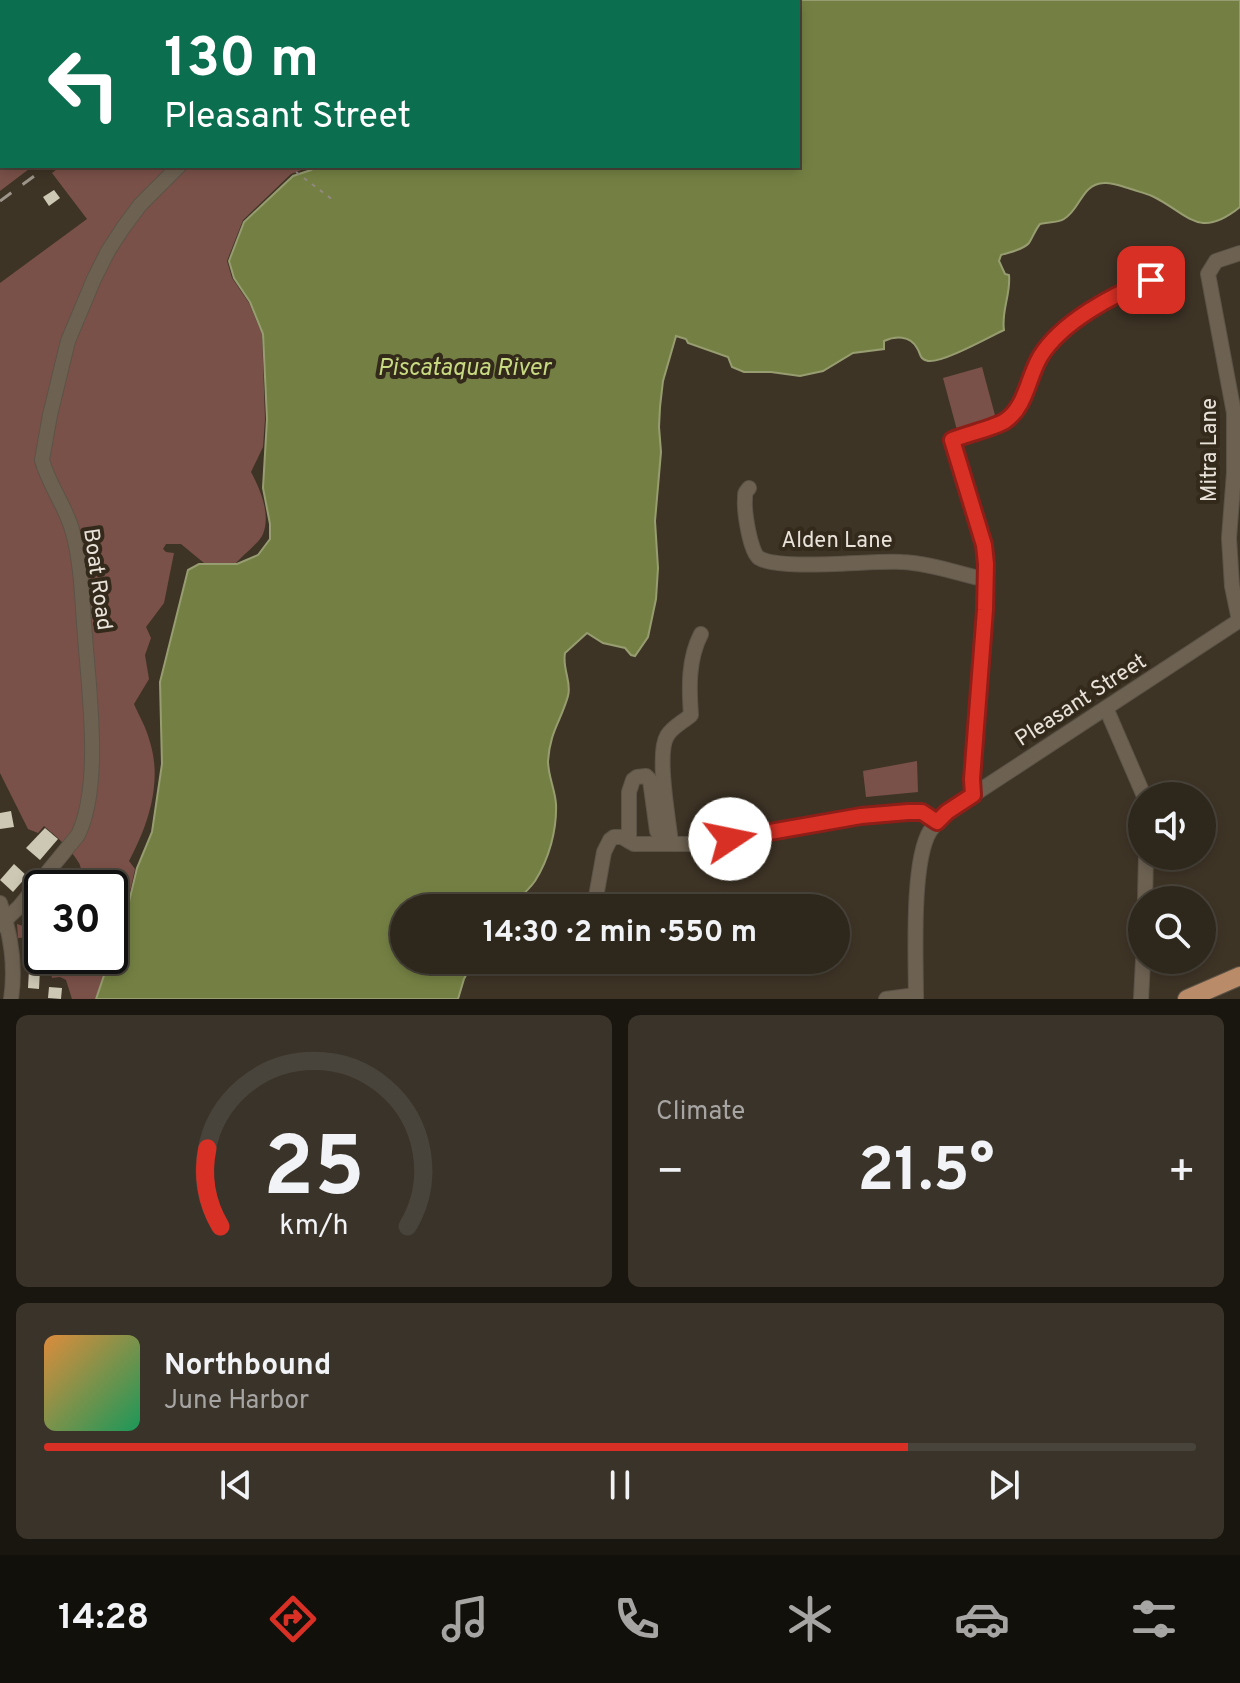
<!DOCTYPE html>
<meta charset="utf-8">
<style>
:root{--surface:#2e271c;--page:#3a3329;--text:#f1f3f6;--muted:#a7a5a3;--line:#49443b;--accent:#d93025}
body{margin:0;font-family:Overpass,sans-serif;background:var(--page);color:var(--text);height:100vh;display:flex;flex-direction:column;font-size:30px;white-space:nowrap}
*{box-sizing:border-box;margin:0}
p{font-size:26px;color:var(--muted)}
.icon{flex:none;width:44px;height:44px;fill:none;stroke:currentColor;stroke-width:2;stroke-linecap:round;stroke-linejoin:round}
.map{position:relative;height:999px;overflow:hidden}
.sheet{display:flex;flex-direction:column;gap:16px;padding:16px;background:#19150f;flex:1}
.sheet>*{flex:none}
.hud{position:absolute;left:0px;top:0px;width:800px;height:168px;box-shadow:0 4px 12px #0003,0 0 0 2px var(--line);background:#0b6e4f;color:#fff;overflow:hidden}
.buttons{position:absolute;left:1128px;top:782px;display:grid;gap:16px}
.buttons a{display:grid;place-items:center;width:88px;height:88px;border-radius:50%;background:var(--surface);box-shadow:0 4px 12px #0003,0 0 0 2px var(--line);font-size:40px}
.speed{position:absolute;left:24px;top:870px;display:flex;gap:16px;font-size:40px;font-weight:700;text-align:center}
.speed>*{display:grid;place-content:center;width:104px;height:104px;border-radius:50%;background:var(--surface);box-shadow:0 4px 12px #0003,0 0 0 2px var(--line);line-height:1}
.speed .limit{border:4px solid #111;border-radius:12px;background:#fff;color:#111}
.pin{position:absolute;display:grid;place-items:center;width:68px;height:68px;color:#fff;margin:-34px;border-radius:16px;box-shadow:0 4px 12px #0006}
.me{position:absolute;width:88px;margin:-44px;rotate:79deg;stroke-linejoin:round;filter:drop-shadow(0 0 6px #0008)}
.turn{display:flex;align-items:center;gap:28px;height:168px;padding:0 32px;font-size:36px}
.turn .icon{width:104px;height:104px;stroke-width:2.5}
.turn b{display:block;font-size:56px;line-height:68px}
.big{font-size:60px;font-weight:700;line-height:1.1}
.sheet .tile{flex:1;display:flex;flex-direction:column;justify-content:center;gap:12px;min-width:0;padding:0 28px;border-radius:12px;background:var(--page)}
.sheet .dial{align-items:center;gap:0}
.dial svg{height:208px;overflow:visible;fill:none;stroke:var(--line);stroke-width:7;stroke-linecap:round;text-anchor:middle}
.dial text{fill:var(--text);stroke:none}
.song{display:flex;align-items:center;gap:24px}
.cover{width:96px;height:96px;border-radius:12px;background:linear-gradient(135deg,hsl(30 70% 55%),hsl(150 70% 35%))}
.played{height:8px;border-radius:4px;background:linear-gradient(90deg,var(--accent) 75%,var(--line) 75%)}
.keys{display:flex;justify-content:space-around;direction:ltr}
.heat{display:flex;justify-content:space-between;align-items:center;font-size:44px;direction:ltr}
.sheet .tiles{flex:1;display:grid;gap:16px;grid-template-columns:1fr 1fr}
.tile:last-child{grid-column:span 2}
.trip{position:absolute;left:390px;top:894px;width:460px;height:80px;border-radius:40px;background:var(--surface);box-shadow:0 4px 12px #0003,0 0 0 2px var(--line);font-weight:700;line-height:80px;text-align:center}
.tabs{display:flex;height:128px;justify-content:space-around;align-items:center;background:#12100b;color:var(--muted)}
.tabs .icon{width:56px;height:56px}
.tabs .selected{color:var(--accent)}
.tabs b{font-size:36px;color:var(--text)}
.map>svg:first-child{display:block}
.green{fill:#7a5149}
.water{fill:#748043;stroke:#979d70;stroke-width:2}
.building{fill:#ccc8b4}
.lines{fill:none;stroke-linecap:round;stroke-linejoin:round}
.minor-casing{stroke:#5c5347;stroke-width:16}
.major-casing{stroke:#5c5347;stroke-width:20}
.path{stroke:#91897e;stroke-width:2;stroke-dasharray:4 6;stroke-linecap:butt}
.minor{stroke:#6d6252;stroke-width:14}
.major{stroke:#b98b69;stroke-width:18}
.rail{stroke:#9d958a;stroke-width:3;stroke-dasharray:14 14;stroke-linecap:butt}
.route-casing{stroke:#8d1f18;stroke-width:20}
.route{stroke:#d93025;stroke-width:14}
.labels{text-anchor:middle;stroke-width:8;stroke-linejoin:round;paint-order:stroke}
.street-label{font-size:22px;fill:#e8e2d9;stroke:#342a1c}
.water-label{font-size:24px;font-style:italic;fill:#c8da81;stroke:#342a1c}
</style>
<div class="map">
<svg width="1240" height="999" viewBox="0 0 1240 999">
<rect width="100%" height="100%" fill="#3e3426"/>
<g class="green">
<polygon points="0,0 258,0 255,2 2,2 2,166 33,166 0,191"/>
<polygon points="286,0 450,0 447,2 283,2"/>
<path d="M61 166H312L291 174 243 220 227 261 232 278 249 303 262 334 265 419 263 447 251 472C260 489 271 514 263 534 260 542 243 555 236 563H204L181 544H166L163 549 166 552 174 553 164 603 146 627 151 638 145 655 149 679 134 704C139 716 146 727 149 739 163 780 149 824 129 861L135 869C126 913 112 957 95 999H72L66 980 60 977 52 978 51 973 48 972V969H41V964L62 961 63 956H110V888H90L94 884 89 881 84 882C81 876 82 869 79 863 70 848 57 837 44 826L38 833 28 829 0 773V283L87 219 52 173Z"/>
<polygon points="982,367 996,419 957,430 943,378"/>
<polygon points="917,761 918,792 866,797 863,771"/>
<polygon points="42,920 42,936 18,938 17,924 23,926"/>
</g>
<path class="water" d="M452 0H1240V207C1198 241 1188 213 1152 196 1145 193 1136 191 1128 188 1121 186 1112 182 1104 183 1081 184 1081 209 1064 219 1058 223 1048 222 1040 224 1035 230 1033 237 1029 243 1023 250 1010 252 1001 255L999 261 1005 274 1009 275C1011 294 1001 311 1004 330 989 337 943 363 928 361 919 359 921 354 917 348 910 335 895 336 884 341V349L853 353 823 371 800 376 771 372H744L732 367 728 357 688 343 686 339 676 336 663 381 660 407 659 427 661 452 655 521 658 568 656 599 648 637 635 656 631 655 625 648 603 643 587 633 565 653C562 669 572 682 568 696 561 721 550 731 548 761 548 776 555 789 556 804 557 830 549 859 535 881 528 891 517 900 509 908H404V960H474L464 979 458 999H96L129 902 137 868 152 832 162 764 160 682 188 570 199 564H237L258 555 270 539V524L263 488 267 419 263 334 250 302 234 278 229 261 244 222 293 176 311 170 316 166H798V2H451Z"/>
<g class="building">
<polygon points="54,190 60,198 49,206 43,197"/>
<polygon points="11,811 14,827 0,829 0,813"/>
<polygon points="45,828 58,839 40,860 26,848"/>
<polygon points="14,864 27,876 13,892 0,880"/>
<polygon points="64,875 76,888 52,888"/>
<polygon points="37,949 40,969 39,989 28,988 29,969 27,950"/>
<polygon points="49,987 62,988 61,999 48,998"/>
</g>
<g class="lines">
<defs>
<g id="minor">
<polyline points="316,2 319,0"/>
<path d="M749 488C745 493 745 492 745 499 744 511 750 552 759 558 780 571 873 560 902 562 930 563 959 574 987 580"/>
<polyline points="1239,620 1232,586 1229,538 1234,473 1234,413 1208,274 1216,261 1240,253"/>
<polyline points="1106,708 1144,796"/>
<path d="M973 795 972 779 987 587C988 537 965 488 952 440 966 434 994 428 1005 421 1026 408 1028 378 1040 358 1060 323 1117 292 1155 279"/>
<polyline points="629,841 629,792 633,780 637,777 646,776 650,780 657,831 664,844"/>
<path d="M671 844C669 821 656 754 667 736 672 727 683 722 691 715 689 688 688 659 701 634"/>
<polyline points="1145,900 1146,856"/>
<path d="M0 903C11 934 16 966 11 999"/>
<polyline points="594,908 604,852 610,840 614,837 622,837 634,844 704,844 861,816 908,812 922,812 937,822"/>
<path d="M0 925 19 907 78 835C102 786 89 691 85 636 82 602 82 566 73 533 67 508 49 486 42 460L50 415 68 341 94 279 108 251 123 228 140 205 179 166"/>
<polyline points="886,999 916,995"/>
<path d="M916 999C916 960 911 862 930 831 941 815 958 806 973 795L1240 620"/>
<polyline points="1141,999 1143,960"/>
</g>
<polyline id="major" points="1187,999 1240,976"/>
</defs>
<use href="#minor" class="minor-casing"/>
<use href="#major" class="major-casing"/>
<polyline class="path" points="296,172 333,200"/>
<use href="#minor" class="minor"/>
<use href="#major" class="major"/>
<g class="rail">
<polyline points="272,2 275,0"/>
<polyline points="0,201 48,166"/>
</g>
</g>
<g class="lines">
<defs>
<path id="route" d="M730 839 861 816 908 812H922L937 822 947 812 973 795 972 779 985 610 986 564 984 545 952 440C966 434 994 428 1005 421 1026 407 1028 377 1040 357 1061 322 1114 294 1151 280"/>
</defs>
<use href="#route" class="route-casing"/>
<use href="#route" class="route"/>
</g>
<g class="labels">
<g class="street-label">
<text transform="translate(1208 450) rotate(-90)" y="8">Mitra Lane</text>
<text x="837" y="547">Alden Lane</text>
<text transform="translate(99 579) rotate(82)" y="8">Boat Road</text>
<text transform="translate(1080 699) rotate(-33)" y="8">Pleasant Street</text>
</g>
<g class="water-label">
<text x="464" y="375">Piscataqua River</text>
</g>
</g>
</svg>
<div class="buttons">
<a><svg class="icon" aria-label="sound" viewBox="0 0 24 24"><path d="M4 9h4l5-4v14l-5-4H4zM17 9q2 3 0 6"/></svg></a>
<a><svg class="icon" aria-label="search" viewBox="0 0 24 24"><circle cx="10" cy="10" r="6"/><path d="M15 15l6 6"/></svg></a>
</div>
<div class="speed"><div class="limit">30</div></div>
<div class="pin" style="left:1151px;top:280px;background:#d93025"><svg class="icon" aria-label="arrive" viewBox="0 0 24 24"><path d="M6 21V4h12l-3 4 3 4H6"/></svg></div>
<svg class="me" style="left:730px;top:839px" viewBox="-20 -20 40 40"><circle r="19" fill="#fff"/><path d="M0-13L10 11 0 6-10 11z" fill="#d93025"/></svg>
<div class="trip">14:30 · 2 min · 550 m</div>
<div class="hud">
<div class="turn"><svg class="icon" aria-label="left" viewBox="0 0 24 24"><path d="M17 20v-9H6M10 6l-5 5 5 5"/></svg><div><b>130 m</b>Pleasant Street</div></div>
</div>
</div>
<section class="sheet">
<div class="tiles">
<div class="tile dial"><svg viewBox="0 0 100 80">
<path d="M14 69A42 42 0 1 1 86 69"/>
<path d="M14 69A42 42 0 0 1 9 39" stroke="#d93025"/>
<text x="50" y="56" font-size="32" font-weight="700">25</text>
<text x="50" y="72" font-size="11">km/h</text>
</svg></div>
<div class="tile"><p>Climate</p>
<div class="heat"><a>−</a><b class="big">21.5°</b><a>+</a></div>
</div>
<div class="tile">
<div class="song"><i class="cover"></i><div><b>Northbound</b><p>June Harbor</p></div></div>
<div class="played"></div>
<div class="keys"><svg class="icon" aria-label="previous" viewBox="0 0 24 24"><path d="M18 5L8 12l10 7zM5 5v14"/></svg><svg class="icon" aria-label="pause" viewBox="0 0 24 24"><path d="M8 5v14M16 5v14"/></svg><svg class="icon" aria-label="next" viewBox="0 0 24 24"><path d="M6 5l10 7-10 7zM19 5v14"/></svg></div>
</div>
</div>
</section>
<nav class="tabs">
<b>14:28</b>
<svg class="icon selected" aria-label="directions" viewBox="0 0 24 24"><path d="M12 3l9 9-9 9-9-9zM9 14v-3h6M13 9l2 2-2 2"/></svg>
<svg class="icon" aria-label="music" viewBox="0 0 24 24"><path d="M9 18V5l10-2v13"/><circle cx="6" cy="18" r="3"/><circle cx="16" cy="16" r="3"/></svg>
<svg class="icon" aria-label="phone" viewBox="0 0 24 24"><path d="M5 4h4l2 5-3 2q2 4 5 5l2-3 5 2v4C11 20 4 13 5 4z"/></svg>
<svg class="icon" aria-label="climate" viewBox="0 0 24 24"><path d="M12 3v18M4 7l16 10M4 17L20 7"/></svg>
<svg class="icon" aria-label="car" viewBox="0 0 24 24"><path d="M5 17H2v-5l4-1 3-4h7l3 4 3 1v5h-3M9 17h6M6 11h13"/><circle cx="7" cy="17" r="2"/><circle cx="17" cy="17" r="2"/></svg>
<svg class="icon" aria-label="filters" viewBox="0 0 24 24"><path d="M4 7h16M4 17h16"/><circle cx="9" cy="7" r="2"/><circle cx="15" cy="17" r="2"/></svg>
</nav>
